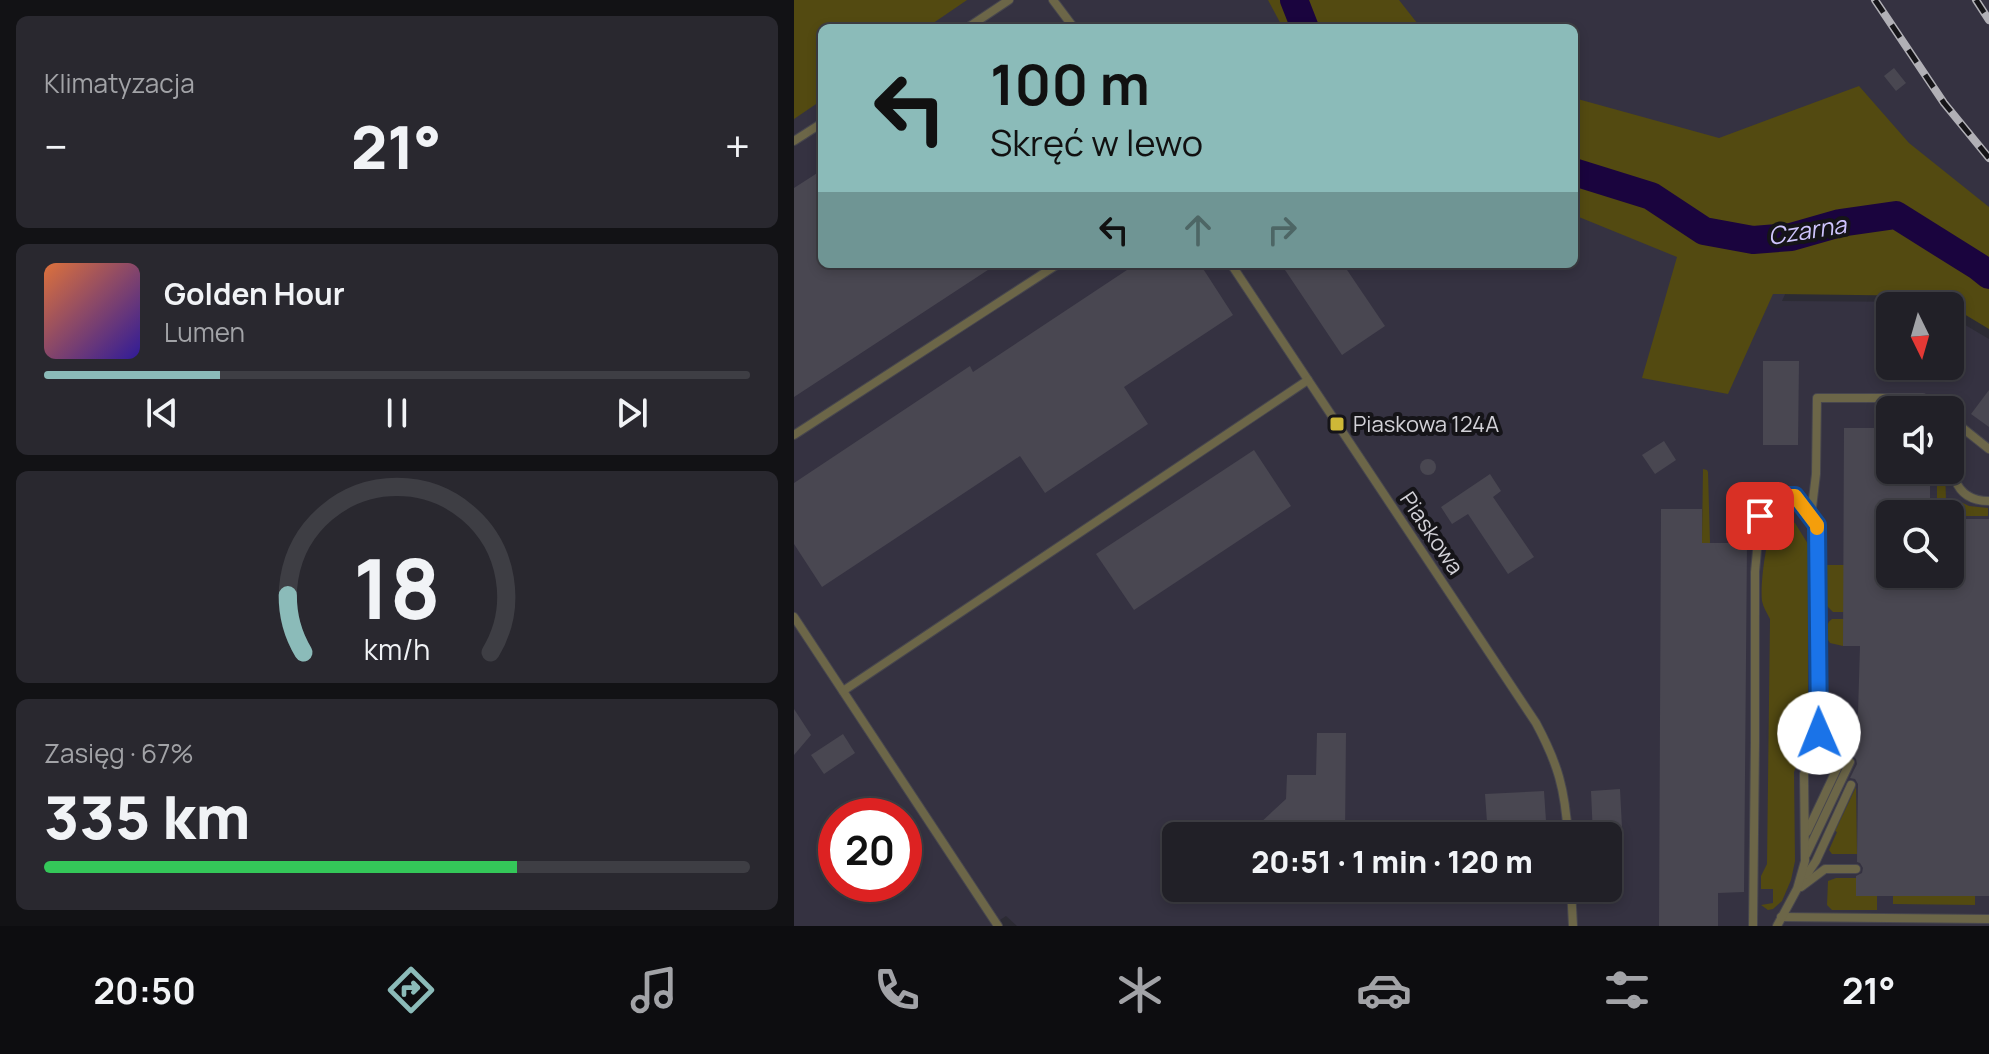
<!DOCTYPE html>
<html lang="pl">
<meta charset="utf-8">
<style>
:root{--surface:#212027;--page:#29282f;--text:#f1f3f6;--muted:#a2a3a7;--line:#3e3e44;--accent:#8bbbb9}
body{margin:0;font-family:Manrope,sans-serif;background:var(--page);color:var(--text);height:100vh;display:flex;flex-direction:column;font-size:30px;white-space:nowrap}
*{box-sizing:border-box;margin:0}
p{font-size:26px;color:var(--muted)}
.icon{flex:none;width:44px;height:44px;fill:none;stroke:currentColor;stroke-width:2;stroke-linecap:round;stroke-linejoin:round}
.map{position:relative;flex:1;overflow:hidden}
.sheet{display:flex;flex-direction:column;gap:16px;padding:16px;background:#121215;width:794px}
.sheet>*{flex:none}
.hud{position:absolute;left:24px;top:24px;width:760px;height:244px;border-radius:12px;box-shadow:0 4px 12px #0003,0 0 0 2px var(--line);background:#8bbbb9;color:#111;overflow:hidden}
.needle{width:52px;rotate:175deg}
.tools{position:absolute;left:1082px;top:292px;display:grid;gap:16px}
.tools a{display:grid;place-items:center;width:88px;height:88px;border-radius:12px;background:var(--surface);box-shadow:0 4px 12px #0003,0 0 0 2px var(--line);font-size:40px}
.speed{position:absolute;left:24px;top:798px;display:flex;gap:16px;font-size:40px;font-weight:700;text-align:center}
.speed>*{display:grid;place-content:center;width:104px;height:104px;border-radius:50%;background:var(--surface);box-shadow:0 4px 12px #0003,0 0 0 2px var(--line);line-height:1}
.speed .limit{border:12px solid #d22;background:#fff;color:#111}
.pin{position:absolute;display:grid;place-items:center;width:68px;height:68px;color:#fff;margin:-34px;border-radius:16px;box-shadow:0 4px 12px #0006}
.me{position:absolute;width:88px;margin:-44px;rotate:359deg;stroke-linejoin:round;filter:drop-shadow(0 0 6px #0008)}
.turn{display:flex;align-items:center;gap:28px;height:168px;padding:0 40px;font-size:36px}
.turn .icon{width:104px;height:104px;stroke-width:2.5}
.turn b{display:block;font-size:56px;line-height:68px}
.lanes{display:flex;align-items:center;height:76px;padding:0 40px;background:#0003;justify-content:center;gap:40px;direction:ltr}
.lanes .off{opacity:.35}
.big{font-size:60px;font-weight:800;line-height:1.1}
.sheet .widget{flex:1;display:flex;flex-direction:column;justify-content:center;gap:12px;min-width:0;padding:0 28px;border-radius:12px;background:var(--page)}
.sheet .dial{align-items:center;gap:0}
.dial svg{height:208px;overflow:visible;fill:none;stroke:var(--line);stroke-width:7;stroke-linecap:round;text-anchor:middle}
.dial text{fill:var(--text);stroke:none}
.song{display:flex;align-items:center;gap:24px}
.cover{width:96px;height:96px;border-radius:12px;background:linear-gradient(135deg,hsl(20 70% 55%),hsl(250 70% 35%))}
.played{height:8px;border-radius:4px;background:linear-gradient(90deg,var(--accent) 25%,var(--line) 25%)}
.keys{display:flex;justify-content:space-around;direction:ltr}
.heat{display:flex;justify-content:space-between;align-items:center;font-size:44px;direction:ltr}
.charge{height:12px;border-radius:6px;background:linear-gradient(90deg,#34c759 67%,var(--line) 0)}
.trip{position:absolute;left:368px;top:822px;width:460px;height:80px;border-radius:12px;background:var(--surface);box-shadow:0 4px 12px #0003,0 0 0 2px var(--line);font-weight:800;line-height:80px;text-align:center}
.menu{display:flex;height:128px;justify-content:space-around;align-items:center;background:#0d0d10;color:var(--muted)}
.menu .icon{width:56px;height:56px}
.menu .current{color:var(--accent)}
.menu b{font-size:36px;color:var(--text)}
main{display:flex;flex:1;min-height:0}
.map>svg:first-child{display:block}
.built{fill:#353241;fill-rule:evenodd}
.green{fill:#534a11}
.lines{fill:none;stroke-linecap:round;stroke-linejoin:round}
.river{stroke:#1a043e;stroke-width:28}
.building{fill:#494751}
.service-casing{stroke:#47464e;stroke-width:10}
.service{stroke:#6c6648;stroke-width:8}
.rail-casing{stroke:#b1b0b6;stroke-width:8}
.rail{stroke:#151418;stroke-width:5;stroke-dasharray:15;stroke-linecap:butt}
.route-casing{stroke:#114b97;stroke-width:20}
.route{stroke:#1a73e8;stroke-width:14}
.slow{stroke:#f59e0b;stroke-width:14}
.poi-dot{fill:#ceb837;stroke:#151418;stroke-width:3}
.labels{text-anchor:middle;stroke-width:8;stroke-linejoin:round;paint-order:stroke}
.poi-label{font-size:22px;fill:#d2d1d7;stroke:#151418;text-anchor:start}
.street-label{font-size:22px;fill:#d2d1d7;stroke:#151418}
.water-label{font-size:24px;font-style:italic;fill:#cec4fc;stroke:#151418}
</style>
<main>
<section class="sheet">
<div class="widget"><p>Klimatyzacja</p>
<div class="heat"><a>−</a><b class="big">21°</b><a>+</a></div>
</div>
<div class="widget">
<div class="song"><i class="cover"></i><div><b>Golden Hour</b><p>Lumen</p></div></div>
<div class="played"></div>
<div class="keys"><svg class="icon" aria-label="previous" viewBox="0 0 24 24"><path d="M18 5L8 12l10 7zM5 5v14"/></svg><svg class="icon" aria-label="pause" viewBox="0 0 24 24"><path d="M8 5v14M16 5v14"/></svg><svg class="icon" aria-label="next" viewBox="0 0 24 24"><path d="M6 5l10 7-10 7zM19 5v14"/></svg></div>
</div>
<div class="widget dial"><svg viewBox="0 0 100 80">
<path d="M14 69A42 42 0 1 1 86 69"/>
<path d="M14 69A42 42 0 0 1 8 47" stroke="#8bbbb9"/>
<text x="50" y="56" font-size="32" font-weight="700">18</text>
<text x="50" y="72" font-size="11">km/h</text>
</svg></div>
<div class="widget"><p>Zasięg · 67%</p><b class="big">335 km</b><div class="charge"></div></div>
</section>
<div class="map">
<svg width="1195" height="926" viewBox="0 0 1195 926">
<rect width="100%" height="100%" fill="#2c2b34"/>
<path class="built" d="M0 0H1195V261L1073 114 988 301 1133 302 1139 306H1096V366H1156V316L1195 339V926H223L212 916 197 926H0ZM28 28H780V264H28ZM1096 410H1156V470H1096ZM1096 514H1156V574H1096ZM42 816H110V884H42ZM382 836H814V888H382Z"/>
<g class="green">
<polygon points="0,0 173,0 132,28 28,28 28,100 0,119"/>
<polygon points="474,0 605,0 627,28 489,28"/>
<polygon points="1065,86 1115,143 1195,207 1195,329 1140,296 979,294 934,394 848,378 883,257 780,215 780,98 925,138"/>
<polygon points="909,469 913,470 914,472 916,543 908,543"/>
<polygon points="1143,470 1151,470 1152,500 1150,502 1143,500"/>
<polygon points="1165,501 1175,506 1194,508 1194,516 1170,516 1165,510"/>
<path d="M991 518 1001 523 1014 544V736L1000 772 1001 861 997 880 988 901 979 909 974 910 967 905 979 903V889H967V876L973 864 976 619C973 613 969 607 968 601 966 586 972 536 980 524 984 520 986 520 991 518Z"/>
<polygon points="1032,565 1050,565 1050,612 1039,612 1033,606"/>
<path d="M1038 619H1050L1049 646 1036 643C1031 636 1030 624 1038 619Z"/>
<polygon points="1062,787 1063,854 1038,854 1035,850 1043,832 1041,831"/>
<polygon points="1062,878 1083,895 1083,910 1038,910 1033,905 1034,881 1042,878"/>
<polygon points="1099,896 1181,896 1181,905 1099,904"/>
</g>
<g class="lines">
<g class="river">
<polyline points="500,0 511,28"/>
<polyline points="780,172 857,196 910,231 959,240 997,237 1046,223 1102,215 1185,267 1195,275"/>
</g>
</g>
<g class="building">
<polygon points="1100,68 1112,83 1102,91 1090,76"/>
<polygon points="28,170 28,264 203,264 0,397 0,188"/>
<polygon points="342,264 406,264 439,315 330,387 354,424 251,493 226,456 28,587 0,544 0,483 176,366 179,372"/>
<polygon points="487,264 549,264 591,326 548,355"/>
<polygon points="969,361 1005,361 1004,445 969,445"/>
<polygon points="1195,390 1195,427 1177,414"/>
<polygon points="1050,428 1096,428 1096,470 1136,470 1136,514 1096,514 1096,574 1156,574 1156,519 1195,519 1195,896 1062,896 1062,876 1068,873 1069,868 1066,863 1063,862 1064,784 1061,779 1056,778 1063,764 1062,759 1057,755 1064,739 1061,733 1054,733 1064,713 1066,646 1049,646"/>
<polygon points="870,441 882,460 861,474 848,455"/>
<polygon points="460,450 497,506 340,610 302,554"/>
<circle cx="634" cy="467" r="8"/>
<polygon points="696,474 707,491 699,497 740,557 714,574 674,514 658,524 647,507"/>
<polygon points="867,509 908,509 908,543 953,543 950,892 924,893 924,926 865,926"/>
<polygon points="0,709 17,735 0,755"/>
<polygon points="523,733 552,733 551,836 452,836 492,799 493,775 522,775"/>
<polygon points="49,734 61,753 30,774 17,755"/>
<polygon points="826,789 829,847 814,848 814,836 799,836 797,791"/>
<polygon points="750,791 753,836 694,836 691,794"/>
</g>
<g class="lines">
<defs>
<g id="service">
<polyline points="259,0 280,28"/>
<polyline points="173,28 215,0"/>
<polyline points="0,141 28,123"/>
<path d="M437 264 742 723C764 764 771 789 774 836"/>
<polyline points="1156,418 1195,449"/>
<path d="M1157 419C1158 452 1149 501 1195 501"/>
<polyline points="0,435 264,264"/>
<polyline points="1017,516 1022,474 1023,398 1129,398 1145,410"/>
<polyline points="0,617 204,926"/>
<polyline points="49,691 514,380"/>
<polyline points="1013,832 1057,739"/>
<polyline points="1012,855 1056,762"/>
<polyline points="1009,880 1022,861 1057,785"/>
<polyline points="1007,887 1031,869 1062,869"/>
<polyline points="777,888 779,926"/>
<polyline points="987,917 1195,919"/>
<polyline points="959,926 961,742 961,572 968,496 1001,496 1023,525 1025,733 1010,774 1011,861 1003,889 983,926"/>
</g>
</defs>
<use href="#service" class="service-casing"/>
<use href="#service" class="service"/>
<defs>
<g id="rail">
<polyline points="1081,0 1150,103 1195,158"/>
<polyline points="1182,0 1195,20"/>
</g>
</defs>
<use href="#rail" class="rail-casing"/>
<use href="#rail" class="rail"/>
</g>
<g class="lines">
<defs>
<polyline id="route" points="966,516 968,496 1001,496 1023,525 1025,733"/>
</defs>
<use href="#route" class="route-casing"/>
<use href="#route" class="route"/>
<polyline class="slow" points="982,496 1001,496 1023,525 1023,528"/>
</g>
<rect class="poi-dot" x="535" y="416" width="16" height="16" rx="4"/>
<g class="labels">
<g class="poi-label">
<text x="559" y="432">Piaskowa 124A</text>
</g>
<g class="street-label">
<text transform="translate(638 533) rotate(56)" y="8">Piaskowa</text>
</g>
<g class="water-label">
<text transform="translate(1013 231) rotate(-9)" y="8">Czarna</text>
</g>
</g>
</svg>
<div class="tools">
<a><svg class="needle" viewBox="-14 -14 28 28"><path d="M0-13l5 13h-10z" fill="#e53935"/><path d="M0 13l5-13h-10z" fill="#a2a3a7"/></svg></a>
<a><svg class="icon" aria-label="sound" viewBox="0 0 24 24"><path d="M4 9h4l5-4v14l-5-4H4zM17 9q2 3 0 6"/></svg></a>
<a><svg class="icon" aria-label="search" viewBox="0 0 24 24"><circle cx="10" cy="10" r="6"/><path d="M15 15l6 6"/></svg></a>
</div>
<div class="speed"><div class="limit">20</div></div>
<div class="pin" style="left:966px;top:516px;background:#d93025"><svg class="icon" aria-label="arrive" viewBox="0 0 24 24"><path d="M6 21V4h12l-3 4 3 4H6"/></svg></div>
<svg class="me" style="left:1025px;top:733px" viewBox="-20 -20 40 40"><circle r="19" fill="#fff"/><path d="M0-13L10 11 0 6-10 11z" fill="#1a73e8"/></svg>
<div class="trip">20:51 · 1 min · 120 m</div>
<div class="hud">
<div class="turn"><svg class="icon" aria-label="left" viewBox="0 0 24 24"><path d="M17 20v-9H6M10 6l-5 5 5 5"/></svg><div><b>100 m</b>Skręć w lewo</div></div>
<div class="lanes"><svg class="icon" aria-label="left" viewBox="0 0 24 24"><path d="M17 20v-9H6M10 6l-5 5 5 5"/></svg><svg class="icon off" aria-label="ahead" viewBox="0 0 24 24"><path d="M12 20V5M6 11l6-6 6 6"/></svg><svg class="icon off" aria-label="right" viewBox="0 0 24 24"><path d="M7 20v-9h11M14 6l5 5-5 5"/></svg></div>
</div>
</div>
</main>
<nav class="menu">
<b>20:50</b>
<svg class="icon current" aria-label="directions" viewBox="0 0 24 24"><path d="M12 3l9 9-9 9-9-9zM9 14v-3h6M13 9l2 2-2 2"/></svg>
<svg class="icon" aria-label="music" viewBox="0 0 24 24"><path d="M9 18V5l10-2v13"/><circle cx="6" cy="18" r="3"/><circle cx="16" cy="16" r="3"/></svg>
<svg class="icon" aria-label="phone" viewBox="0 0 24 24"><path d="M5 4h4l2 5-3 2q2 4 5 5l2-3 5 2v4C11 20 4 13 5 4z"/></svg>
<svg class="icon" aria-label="climate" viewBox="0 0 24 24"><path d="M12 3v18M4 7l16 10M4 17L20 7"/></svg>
<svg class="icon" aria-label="car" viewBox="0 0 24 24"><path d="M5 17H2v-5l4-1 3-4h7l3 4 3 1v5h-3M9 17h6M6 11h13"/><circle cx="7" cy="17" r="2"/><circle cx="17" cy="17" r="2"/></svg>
<svg class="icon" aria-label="filters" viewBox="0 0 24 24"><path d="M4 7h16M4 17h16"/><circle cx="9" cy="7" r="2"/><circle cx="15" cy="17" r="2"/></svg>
<b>21°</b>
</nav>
